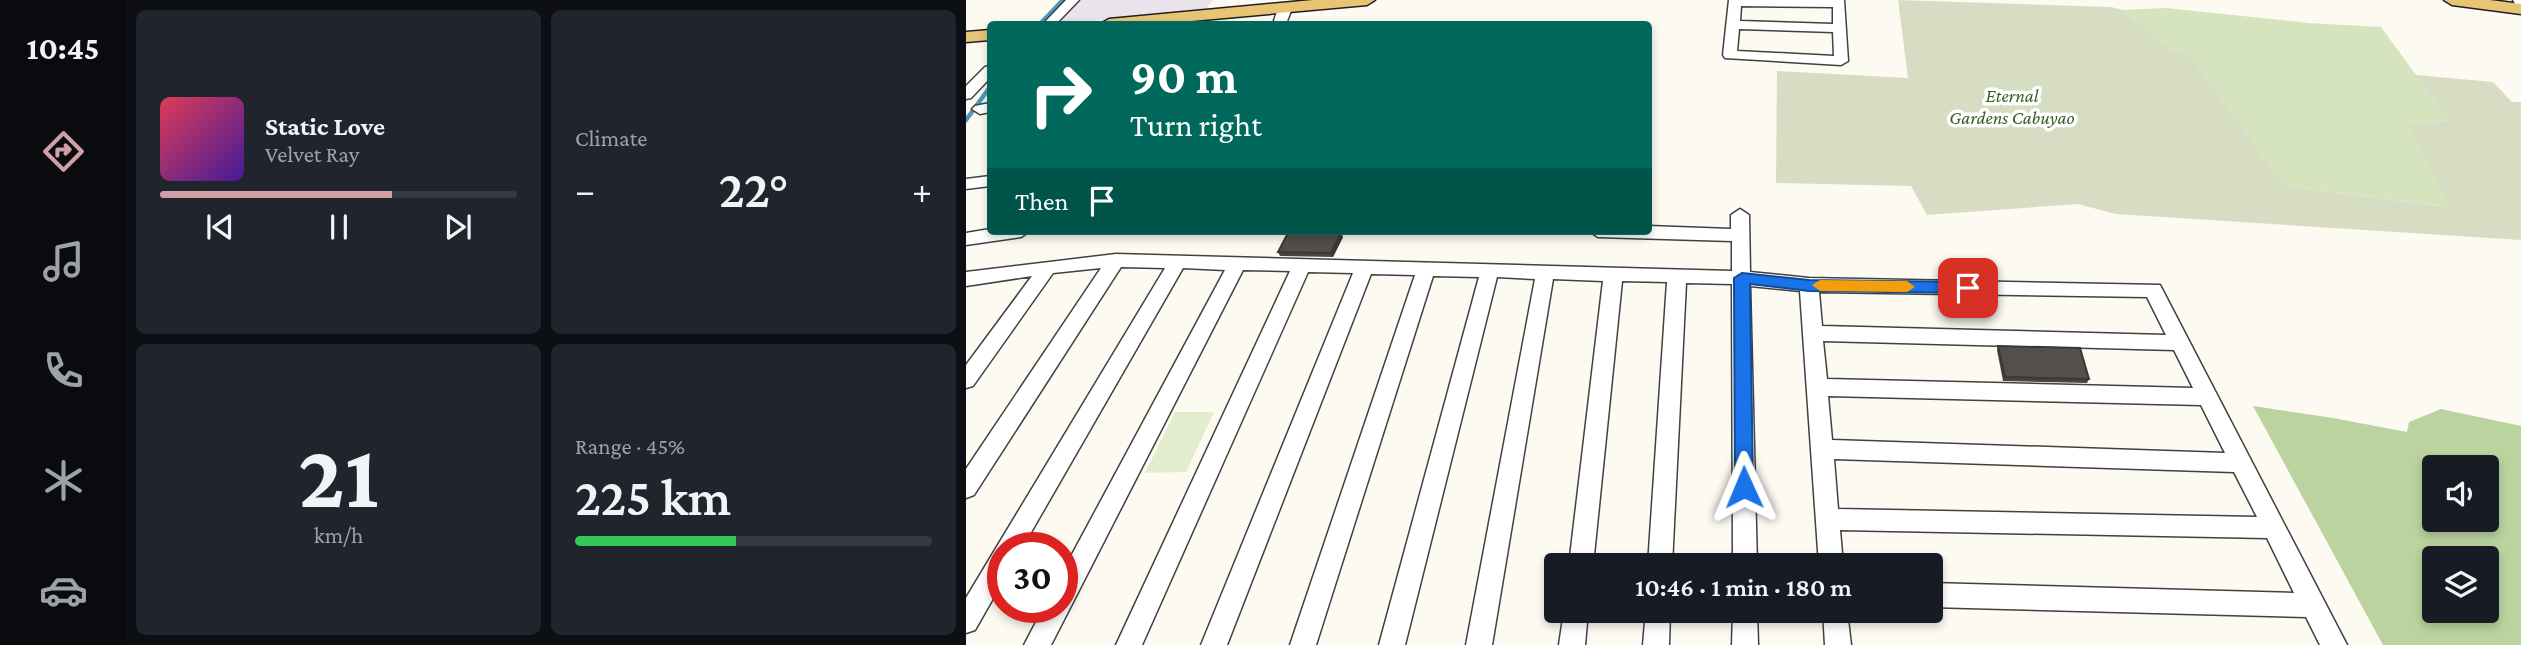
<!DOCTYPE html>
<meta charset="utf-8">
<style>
:root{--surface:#171b24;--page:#20242c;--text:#f1f3f6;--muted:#9ea1a6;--line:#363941;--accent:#d39ea6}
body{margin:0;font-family:"Crimson Pro",serif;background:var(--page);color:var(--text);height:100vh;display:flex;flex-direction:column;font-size:26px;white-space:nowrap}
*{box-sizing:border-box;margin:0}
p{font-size:23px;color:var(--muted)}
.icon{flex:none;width:38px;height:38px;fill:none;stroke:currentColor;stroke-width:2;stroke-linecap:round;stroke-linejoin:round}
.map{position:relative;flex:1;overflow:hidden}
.panel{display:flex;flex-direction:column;gap:10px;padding:10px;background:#0d0f14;width:840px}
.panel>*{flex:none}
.banner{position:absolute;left:21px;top:21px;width:665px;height:214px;border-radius:7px;box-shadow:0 4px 10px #0003;background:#00695c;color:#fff;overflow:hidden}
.buttons{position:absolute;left:1456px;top:455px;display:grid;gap:14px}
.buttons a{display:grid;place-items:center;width:77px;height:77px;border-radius:7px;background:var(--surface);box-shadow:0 4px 10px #0003;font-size:35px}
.speed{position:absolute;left:21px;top:532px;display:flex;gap:14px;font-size:35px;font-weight:700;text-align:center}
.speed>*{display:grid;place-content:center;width:91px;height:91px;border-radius:50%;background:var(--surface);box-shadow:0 4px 10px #0003;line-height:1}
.speed .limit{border:10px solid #d22;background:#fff;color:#111}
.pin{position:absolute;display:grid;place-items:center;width:60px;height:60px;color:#fff;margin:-30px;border-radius:14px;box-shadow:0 4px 10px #0006}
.me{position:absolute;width:77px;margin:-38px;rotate:359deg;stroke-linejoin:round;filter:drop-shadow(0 0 5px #0008)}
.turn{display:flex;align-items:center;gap:24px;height:147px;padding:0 28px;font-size:32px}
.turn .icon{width:91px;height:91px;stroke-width:2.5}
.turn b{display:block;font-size:49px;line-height:60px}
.then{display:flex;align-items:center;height:66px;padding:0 28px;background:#0003;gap:14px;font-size:26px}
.big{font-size:52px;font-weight:600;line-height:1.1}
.panel .card{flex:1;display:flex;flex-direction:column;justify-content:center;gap:10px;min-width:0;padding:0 24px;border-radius:10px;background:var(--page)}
.panel .dial{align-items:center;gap:0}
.dial b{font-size:91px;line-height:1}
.song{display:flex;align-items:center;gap:21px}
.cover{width:84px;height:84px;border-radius:10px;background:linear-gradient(135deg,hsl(350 70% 55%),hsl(260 70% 35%))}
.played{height:7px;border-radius:4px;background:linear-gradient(90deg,var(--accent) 65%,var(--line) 65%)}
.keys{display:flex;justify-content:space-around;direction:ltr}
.heat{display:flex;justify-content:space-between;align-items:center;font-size:38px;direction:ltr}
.charge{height:10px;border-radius:5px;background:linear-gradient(90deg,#34c759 45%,var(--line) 0)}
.panel .tiles{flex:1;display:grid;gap:10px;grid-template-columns:repeat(2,1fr)}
.trip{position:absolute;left:578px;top:553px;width:399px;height:70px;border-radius:7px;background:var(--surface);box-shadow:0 4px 10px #0003;font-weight:600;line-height:70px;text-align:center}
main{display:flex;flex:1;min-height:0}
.tabs{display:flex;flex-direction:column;width:126px;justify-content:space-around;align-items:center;background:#090b0e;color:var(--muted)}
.tabs .icon{width:49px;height:49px}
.tabs .current{color:var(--accent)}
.tabs b{font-size:32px;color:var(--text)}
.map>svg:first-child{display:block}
.industrial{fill:#eae3eb}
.green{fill:#d5e4be}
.forest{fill:#bad39f;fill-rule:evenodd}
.cemetery{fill:#d7ddc3}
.pitch{fill:#e4ecce}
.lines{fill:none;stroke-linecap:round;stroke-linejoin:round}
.stream{stroke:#4a98bd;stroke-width:4.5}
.minor-casing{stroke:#414141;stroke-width:3}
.major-casing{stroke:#1f1f1f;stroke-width:3}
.minor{fill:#fff;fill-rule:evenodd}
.major{fill:#e8c475;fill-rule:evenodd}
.wall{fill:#494441}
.shaded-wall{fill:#3c3735}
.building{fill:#554f4c;stroke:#3c3735;stroke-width:2}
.route{fill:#1a73e8;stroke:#114b97;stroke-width:2}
.slow{fill:#f59e0b}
.labels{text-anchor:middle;stroke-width:7;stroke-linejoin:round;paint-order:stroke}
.far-park-label{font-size:19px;font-style:italic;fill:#365e26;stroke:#fff}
</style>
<main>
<nav class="tabs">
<b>10:45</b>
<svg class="icon current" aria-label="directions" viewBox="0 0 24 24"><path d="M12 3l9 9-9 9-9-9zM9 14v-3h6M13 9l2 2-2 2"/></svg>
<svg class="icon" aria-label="music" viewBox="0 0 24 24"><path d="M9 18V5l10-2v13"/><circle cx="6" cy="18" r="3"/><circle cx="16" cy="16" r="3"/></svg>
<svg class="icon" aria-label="phone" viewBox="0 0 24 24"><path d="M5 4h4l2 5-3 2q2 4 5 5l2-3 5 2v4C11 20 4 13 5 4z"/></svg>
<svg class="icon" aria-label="climate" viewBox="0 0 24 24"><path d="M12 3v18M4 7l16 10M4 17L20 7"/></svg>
<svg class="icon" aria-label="car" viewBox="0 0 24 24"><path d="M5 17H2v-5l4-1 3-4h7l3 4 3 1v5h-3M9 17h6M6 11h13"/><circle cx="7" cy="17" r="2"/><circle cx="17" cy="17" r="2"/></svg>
</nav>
<section class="panel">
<div class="tiles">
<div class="card">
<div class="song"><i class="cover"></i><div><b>Static Love</b><p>Velvet Ray</p></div></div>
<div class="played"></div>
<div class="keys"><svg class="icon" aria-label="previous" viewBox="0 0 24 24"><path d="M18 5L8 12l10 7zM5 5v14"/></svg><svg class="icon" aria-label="pause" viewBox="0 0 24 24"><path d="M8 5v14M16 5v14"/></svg><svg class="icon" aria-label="next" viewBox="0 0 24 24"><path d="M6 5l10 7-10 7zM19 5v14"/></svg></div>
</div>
<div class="card"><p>Climate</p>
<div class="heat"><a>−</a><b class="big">22°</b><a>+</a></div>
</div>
<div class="card dial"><b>21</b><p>km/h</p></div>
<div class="card"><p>Range · 45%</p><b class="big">225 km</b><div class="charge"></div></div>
</div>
</section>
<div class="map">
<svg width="1555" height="645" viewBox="0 0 1555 645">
<rect width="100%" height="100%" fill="#fdfaf1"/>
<polygon class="industrial" points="112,0 247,0 237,12 88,24"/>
<polygon class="green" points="1200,8 1343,23 1415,27 1483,120 1442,125 1484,207 1319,186 1224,55 1203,48 1157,10"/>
<path class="forest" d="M1287 406 1367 418 1441 432 1443 422 1475 409 1555 426V645H1417ZM1468 467H1521V520H1468ZM1468 558H1521V611H1468Z"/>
<polygon class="cemetery" points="932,0 1145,7 1157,10 1203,48 1224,55 1319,186 1483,207 1441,125 1483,120 1450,75 1527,82 1546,102 1555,102 1555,240 1150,214 1112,204 961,215 945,186 810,183 811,71 942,78"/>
<polygon class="pitch" points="209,412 248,412 220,472 179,473"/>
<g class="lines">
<g class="stream">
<polyline points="74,24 97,0"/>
<polyline points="0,120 24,87"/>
</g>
<defs>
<g id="minor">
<polygon points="100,0 113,0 90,24 77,24"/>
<path d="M763 0H878L882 61 875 65 759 58 757 55ZM775 6 867 7V24L774 21ZM773 29 867 32 868 56 771 51Z"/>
<polygon points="1547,0 1555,0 1555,7 1550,6"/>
<polygon points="319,4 326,8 320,24 307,24 312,8"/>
<polygon points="24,66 24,78 5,98 0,99 0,86 19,67"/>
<polygon points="24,103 24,112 14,114 6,109 9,106"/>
<polygon points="24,176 24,186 0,189 0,179"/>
<path d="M774 209 783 215 784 272 843 278 1194 285 1381 645H1354L1340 617 964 607V583L1328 593 1301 538 874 530 877 565H853L834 291 784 286 791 565H767L766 284 720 283 706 565H682L701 282 656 281 627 565H603L637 281 587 279 526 645H500L569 279 531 277 439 645H413L513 277 467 276 350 645H324L449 275 405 274 261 645H235L387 273 342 272 176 645H150L324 271 277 270 85 645H58L78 607H96V573L259 270 217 268 56 548H37V581L9 630 0 633V598L199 268 155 267 8 495 0 498V469L135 268 87 273 7 386 0 388V365L66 276 0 286V272L150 254 766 271V241L632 237 623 231H682V226L765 229V215ZM853 292 1181 297 1200 335 856 326ZM857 341 1208 350 1227 388 861 379ZM862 396 1235 405 1259 453 866 440ZM868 459 1268 472 1291 517 872 509Z"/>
<polygon points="24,229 24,231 64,231 55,237 0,245 0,233"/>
<polygon points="598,611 622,611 619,645 593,645"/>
<polygon points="680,611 704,611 703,645 677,645"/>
<polygon points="767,611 791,611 792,645 766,645"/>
<polygon points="857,611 881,611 885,645 859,645"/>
</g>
<g id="major">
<polygon points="347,0 409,0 401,5 192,24 134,24 143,19"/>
<polygon points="1478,0 1524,0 1555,4 1555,14 1486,5"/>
<polygon points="24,30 24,40 0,42 0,32"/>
</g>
</defs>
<use href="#minor" class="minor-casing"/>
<use href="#major" class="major-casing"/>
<use href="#minor" class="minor"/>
<use href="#major" class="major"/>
</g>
<g class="wall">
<polygon points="375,233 377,237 367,257 314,256 312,252"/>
<polygon points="1032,346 1123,379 1121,383 1037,381 1031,350"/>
</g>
<polygon class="shaded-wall" points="375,233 377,237 367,257 365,253"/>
<g class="building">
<polygon points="323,231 375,233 365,253 312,252"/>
<polygon points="1032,346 1114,348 1123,379 1039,377"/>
</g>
<polygon class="route" points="776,273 843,280 1002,282 1010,288 1002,293 843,291 784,284 787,487 784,493 778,495 771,493 769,487 768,278"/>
<polygon class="slow" points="854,280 941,281 949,287 941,292 854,291 846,285"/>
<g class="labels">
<g class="far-park-label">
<text x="1046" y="102">Eternal<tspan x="1046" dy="22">Gardens Cabuyao</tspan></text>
</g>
</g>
</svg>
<div class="buttons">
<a><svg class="icon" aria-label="sound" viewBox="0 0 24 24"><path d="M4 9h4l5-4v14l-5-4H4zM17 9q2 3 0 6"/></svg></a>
<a><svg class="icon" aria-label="layers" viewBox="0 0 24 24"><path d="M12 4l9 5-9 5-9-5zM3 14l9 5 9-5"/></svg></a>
</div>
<div class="speed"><div class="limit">30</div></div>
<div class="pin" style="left:1002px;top:288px;background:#d93025"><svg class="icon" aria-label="arrive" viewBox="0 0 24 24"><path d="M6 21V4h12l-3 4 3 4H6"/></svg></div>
<svg class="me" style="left:778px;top:487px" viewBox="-20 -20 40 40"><path d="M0-17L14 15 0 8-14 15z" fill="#1a73e8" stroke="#fff" stroke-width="4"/></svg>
<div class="trip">10:46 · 1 min · 180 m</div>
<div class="banner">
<div class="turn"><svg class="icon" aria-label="right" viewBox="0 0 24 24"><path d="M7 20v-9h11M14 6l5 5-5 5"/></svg><div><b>90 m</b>Turn right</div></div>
<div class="then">Then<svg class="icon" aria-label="arrive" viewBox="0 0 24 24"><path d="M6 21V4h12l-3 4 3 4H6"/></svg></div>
</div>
</div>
</main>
